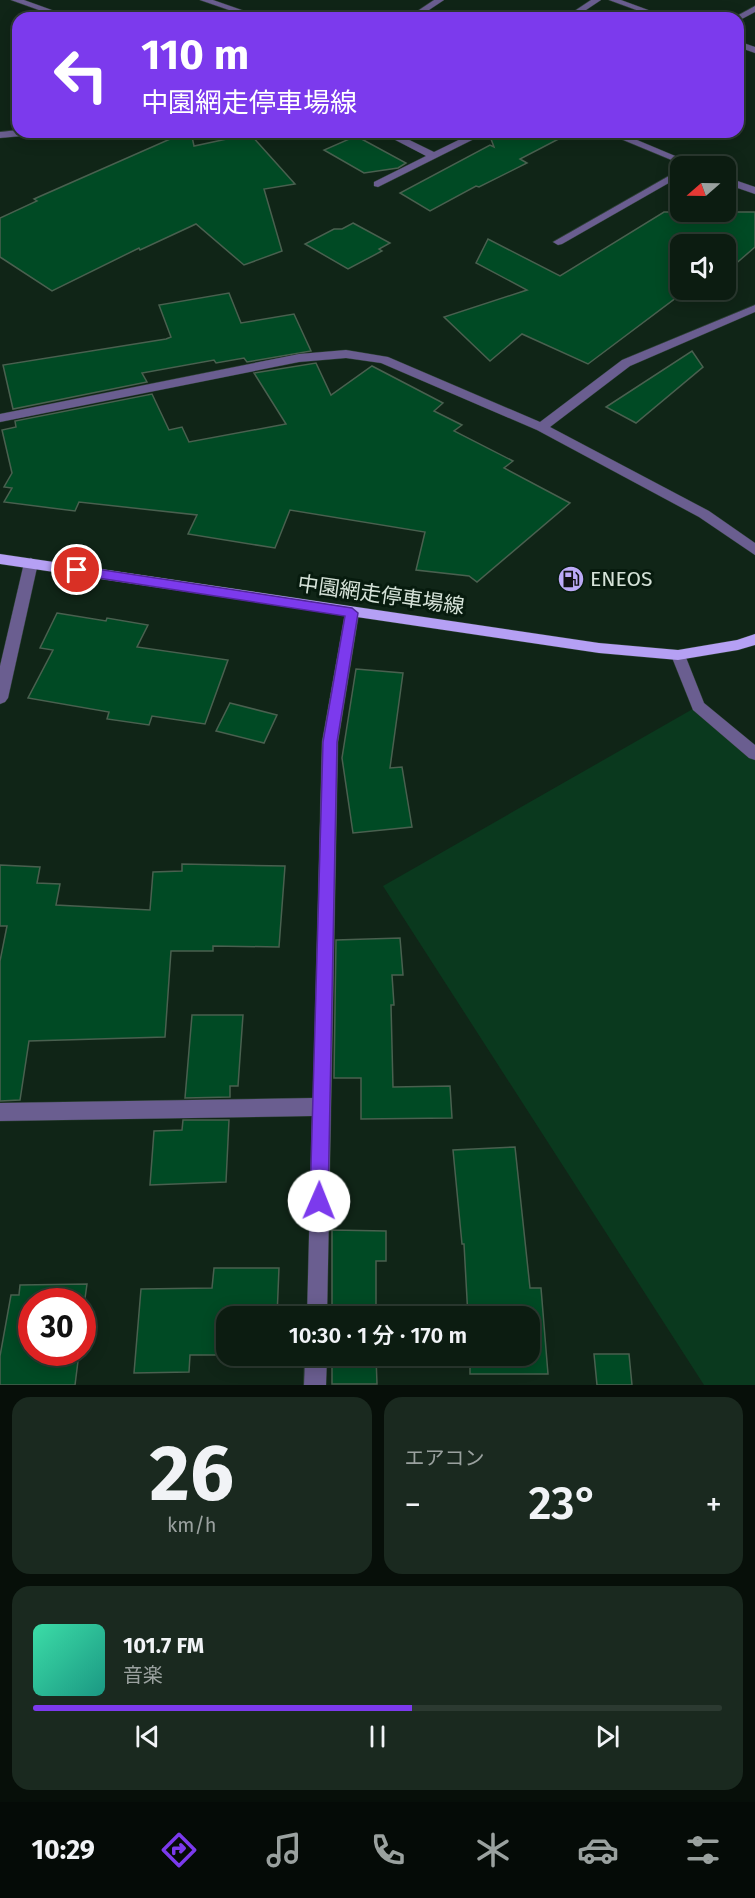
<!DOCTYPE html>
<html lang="ja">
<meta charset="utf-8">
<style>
:root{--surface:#0c1c11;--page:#1a291f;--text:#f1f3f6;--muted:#9aa19f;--line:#2c3a31;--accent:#7c3aed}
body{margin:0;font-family:"Fira Sans","Noto Sans JP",sans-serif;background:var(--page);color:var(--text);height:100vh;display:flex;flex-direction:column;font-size:22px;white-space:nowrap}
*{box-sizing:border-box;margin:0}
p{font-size:20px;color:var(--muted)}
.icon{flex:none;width:33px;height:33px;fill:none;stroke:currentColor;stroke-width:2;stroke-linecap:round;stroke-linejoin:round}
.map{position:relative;height:1385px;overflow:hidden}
.details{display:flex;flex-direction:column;gap:12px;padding:12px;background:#070f09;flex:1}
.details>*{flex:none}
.hud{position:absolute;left:12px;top:12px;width:732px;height:126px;border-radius:18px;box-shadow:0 3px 15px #0003,0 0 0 2px var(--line);background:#7c3aed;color:#fff;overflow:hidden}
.needle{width:39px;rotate:250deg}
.fabs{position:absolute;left:670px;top:156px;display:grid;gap:12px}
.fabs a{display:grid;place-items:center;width:66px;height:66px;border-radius:12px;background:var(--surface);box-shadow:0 3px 15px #0003,0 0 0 2px var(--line);font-size:30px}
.speed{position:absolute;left:18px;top:1288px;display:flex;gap:12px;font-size:30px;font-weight:700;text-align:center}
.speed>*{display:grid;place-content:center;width:78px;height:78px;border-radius:50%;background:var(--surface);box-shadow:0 3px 15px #0003,0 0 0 2px var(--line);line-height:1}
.speed .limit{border:9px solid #d22;background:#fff;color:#111}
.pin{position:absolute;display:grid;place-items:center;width:51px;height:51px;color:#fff;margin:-26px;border:3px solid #fff;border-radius:50%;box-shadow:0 2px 6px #0007}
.me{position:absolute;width:66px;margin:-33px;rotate:1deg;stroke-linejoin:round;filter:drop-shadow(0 0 4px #0008)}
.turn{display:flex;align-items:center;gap:21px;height:126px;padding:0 30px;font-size:27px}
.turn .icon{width:78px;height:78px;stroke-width:2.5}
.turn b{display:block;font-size:42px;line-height:51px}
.big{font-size:45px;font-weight:600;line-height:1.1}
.details .widget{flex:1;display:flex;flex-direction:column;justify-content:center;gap:9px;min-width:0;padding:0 21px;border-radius:18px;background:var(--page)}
.details .dial{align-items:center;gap:0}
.dial b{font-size:78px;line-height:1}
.song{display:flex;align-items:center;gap:18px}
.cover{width:72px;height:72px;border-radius:9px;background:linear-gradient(135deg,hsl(160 70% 55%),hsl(170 70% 35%))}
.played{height:6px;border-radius:3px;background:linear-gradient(90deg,var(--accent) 55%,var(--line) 55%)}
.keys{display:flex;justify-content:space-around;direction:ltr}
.heat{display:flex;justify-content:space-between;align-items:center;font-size:33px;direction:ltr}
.details .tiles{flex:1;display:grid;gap:12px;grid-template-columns:1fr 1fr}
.widget:last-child{grid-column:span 2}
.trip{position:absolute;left:216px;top:1306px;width:324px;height:60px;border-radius:18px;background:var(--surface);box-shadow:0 3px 15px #0003,0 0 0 2px var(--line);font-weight:600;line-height:60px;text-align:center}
.tabs{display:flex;height:96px;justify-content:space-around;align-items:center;background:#050b07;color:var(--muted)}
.tabs .icon{width:42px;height:42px}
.tabs .selected{color:var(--accent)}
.tabs b{font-size:27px;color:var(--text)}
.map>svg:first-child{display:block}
.green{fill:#0a391e}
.building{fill:#004a24;stroke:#49604f;stroke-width:1.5}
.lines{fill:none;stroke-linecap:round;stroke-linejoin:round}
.minor-casing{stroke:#2c4032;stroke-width:1}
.major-casing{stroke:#2c4032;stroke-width:1}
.minor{fill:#6a5e90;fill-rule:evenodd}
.major{fill:#b5a0f4;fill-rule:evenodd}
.route{fill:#7c3aed;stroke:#51269a;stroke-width:1.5}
.labels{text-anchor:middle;stroke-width:6;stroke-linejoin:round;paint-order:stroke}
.poi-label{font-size:21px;fill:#d6e3d9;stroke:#071b0e;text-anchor:start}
.street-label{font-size:21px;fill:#d6e3d9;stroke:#071b0e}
</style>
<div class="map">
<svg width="755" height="1385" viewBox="0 0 755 1385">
<rect width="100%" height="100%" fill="#102517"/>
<polygon class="green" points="698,706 755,754 755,1385 704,1385 383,886"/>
<g class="building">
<polygon points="186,132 191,132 194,146 250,134 295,184 264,189 282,251 244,265 196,224 140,250 139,248 52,291 0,257 0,218 37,201 34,199"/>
<polygon points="505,132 572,132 520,159 527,163 479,187 476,186 430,211 400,193 490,145 494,147 491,139"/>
<polygon points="356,136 406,163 398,168 364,173 324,150"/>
<polygon points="664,212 755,212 755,247 732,267 726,265 726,244 681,244 681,290 693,290 684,297 680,295 588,364 522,334 490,361 444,317 527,290 476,263 488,239 560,276"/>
<polygon points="353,223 390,243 379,249 382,251 348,269 305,244 334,229 342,229"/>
<polygon points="229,293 241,323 294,314 311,351 247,362 244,358 216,363 214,360 142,373 147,382 13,409 3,365 166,339 171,337 159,305"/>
<polygon points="692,351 703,367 636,423 606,407"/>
<polygon points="316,363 331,395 372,366 443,403 434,411 462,425 454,431 513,461 504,468 570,503 477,582 469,576 416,570 425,532 290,510 275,548 188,534 197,515 79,502 75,511 4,502 12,488 4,487 12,473 2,430 16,427 15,421 152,394 169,430 182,427 189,442 286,424 254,373"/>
<polygon points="57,613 106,621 107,618 148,625 137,647 228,660 205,724 152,716 149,725 107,719 109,712 28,698 53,650 40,648"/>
<polygon points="356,669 403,673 390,768 402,767 412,827 353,833 342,758"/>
<polygon points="230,703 277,715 264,743 216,731"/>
<polygon points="182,864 285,866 279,947 213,946 213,951 171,951 165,1037 29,1041 20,1100 0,1101 0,961 7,926 0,926 0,865 40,867 37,883 60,884 56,905 150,910 153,872 182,871"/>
<polygon points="400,938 403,975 392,975 394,1005 391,1005 393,1087 450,1086 452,1118 361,1119 361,1078 334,1078 336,940"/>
<polygon points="192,1015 243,1015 238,1086 230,1086 230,1097 185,1098"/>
<polygon points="183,1120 229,1120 226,1182 150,1185 154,1131 182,1130"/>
<polygon points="515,1147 530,1288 541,1288 548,1374 470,1374 470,1356 530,1356 530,1317 468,1317 464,1244 462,1244 453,1150"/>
<polygon points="332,1230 386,1231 386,1261 376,1261 376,1317 332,1317"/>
<polygon points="214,1268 279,1268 277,1317 226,1317 226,1355 190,1355 189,1372 134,1373 141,1289 212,1288"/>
<polygon points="87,1284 82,1320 82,1302 32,1302 32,1353 79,1353 75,1385 0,1385 0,1356 11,1295 19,1295 20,1285"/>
<polygon points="594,1354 629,1354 632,1385 597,1385"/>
<polygon points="332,1356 376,1356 377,1384 332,1384"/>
</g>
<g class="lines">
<defs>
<g id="minor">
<polygon points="11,0 24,0 74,18 61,18"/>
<polygon points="200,0 213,0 265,18 252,18"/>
<polygon points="434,0 444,0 417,18 407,18"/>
<polygon points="591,0 601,0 574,18 564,18"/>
<polygon points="609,0 621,0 670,18 658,18"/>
<polygon points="755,6 755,12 740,20 733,18"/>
<polygon points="738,41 755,47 755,53 738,47"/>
<polygon points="18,130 18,132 38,132 33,135 0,138 0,132"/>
<polygon points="380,132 393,132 434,152 475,132 488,132 378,187 374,186 374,182 426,156"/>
<polygon points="604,132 618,132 699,166 686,166"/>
<polygon points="681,169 681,176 562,244 558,245 553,242"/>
<polygon points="726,177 755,187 755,194 726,184"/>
<polygon points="755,305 755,312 630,366 550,427 709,511 755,543 755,555 699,517 537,430 381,363 346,358 299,362 0,422 0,414 299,354 346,350 388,357 540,422 622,360"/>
<polygon points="31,558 38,563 8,698 5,702 0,704 0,666 24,563"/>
<polygon points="352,608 359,613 338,742 327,1317 307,1317 312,1116 0,1121 0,1103 313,1098 322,742 345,613"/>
<polygon points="678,650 685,655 704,703 755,745 755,760 749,758 693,710 671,655"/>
<polygon points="305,1356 327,1356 326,1385 304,1385"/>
</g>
<polygon id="major" points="0,554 599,643 678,650 737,640 755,634 755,645 738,650 678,660 599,653 0,564"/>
</defs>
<use href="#minor" class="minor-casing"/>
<use href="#major" class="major-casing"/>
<use href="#minor" class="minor"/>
<use href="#major" class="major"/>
</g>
<polygon class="route" points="77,566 352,608 358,613 337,742 328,1201 326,1207 319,1209 313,1207 310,1201 323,742 345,616 72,574 70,570"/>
<defs>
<symbol id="fuel-disc" viewBox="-11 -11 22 22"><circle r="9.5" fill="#bcaaf6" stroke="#071b0e"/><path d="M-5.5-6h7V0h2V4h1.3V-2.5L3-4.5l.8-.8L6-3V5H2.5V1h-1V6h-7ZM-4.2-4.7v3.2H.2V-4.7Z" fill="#111"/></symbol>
</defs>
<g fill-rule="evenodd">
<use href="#fuel-disc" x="556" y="564" width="30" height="30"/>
</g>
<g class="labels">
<g class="poi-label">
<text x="590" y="586">ENEOS</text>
</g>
<g class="street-label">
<text transform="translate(381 595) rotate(8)" y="7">中園網走停車場線</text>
</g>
</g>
</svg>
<div class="fabs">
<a><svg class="needle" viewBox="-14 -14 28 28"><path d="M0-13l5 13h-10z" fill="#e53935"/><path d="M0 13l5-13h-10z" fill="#9aa19f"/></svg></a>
<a><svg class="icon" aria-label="sound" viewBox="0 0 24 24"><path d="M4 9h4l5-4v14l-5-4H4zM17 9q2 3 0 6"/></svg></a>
</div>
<div class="speed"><div class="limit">30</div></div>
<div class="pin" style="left:77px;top:570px;background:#d93025"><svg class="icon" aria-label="arrive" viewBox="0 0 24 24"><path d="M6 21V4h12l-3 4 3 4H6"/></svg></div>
<svg class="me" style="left:319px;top:1201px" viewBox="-20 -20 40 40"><circle r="19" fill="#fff"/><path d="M0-13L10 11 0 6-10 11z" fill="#7c3aed"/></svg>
<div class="trip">10:30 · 1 分 · 170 m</div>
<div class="hud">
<div class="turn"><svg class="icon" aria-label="left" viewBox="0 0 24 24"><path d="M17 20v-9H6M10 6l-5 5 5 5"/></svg><div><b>110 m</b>中園網走停車場線</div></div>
</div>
</div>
<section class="details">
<div class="tiles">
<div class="widget dial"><b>26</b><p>km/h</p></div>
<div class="widget"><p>エアコン</p>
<div class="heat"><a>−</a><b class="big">23°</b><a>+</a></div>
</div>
<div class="widget">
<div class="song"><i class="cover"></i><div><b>101.7 FM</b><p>音楽</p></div></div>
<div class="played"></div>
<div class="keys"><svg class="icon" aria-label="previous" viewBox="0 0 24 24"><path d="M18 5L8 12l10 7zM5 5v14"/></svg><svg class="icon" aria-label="pause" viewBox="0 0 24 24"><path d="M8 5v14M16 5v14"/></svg><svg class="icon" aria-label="next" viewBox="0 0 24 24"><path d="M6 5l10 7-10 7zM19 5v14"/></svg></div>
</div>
</div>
</section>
<nav class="tabs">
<b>10:29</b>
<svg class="icon selected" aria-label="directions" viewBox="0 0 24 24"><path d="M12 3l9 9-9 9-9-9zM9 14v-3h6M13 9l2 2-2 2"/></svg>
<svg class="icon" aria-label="music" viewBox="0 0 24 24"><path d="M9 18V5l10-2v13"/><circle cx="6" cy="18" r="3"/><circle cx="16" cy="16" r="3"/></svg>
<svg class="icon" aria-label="phone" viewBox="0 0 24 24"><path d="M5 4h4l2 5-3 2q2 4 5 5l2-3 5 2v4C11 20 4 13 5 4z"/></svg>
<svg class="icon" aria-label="climate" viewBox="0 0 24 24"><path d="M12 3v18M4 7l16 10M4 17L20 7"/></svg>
<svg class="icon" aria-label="car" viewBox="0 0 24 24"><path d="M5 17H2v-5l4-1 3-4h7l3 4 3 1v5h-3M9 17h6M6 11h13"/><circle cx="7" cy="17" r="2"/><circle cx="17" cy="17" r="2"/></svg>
<svg class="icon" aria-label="filters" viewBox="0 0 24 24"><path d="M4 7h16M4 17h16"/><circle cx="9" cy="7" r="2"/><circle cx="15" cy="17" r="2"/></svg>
</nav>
